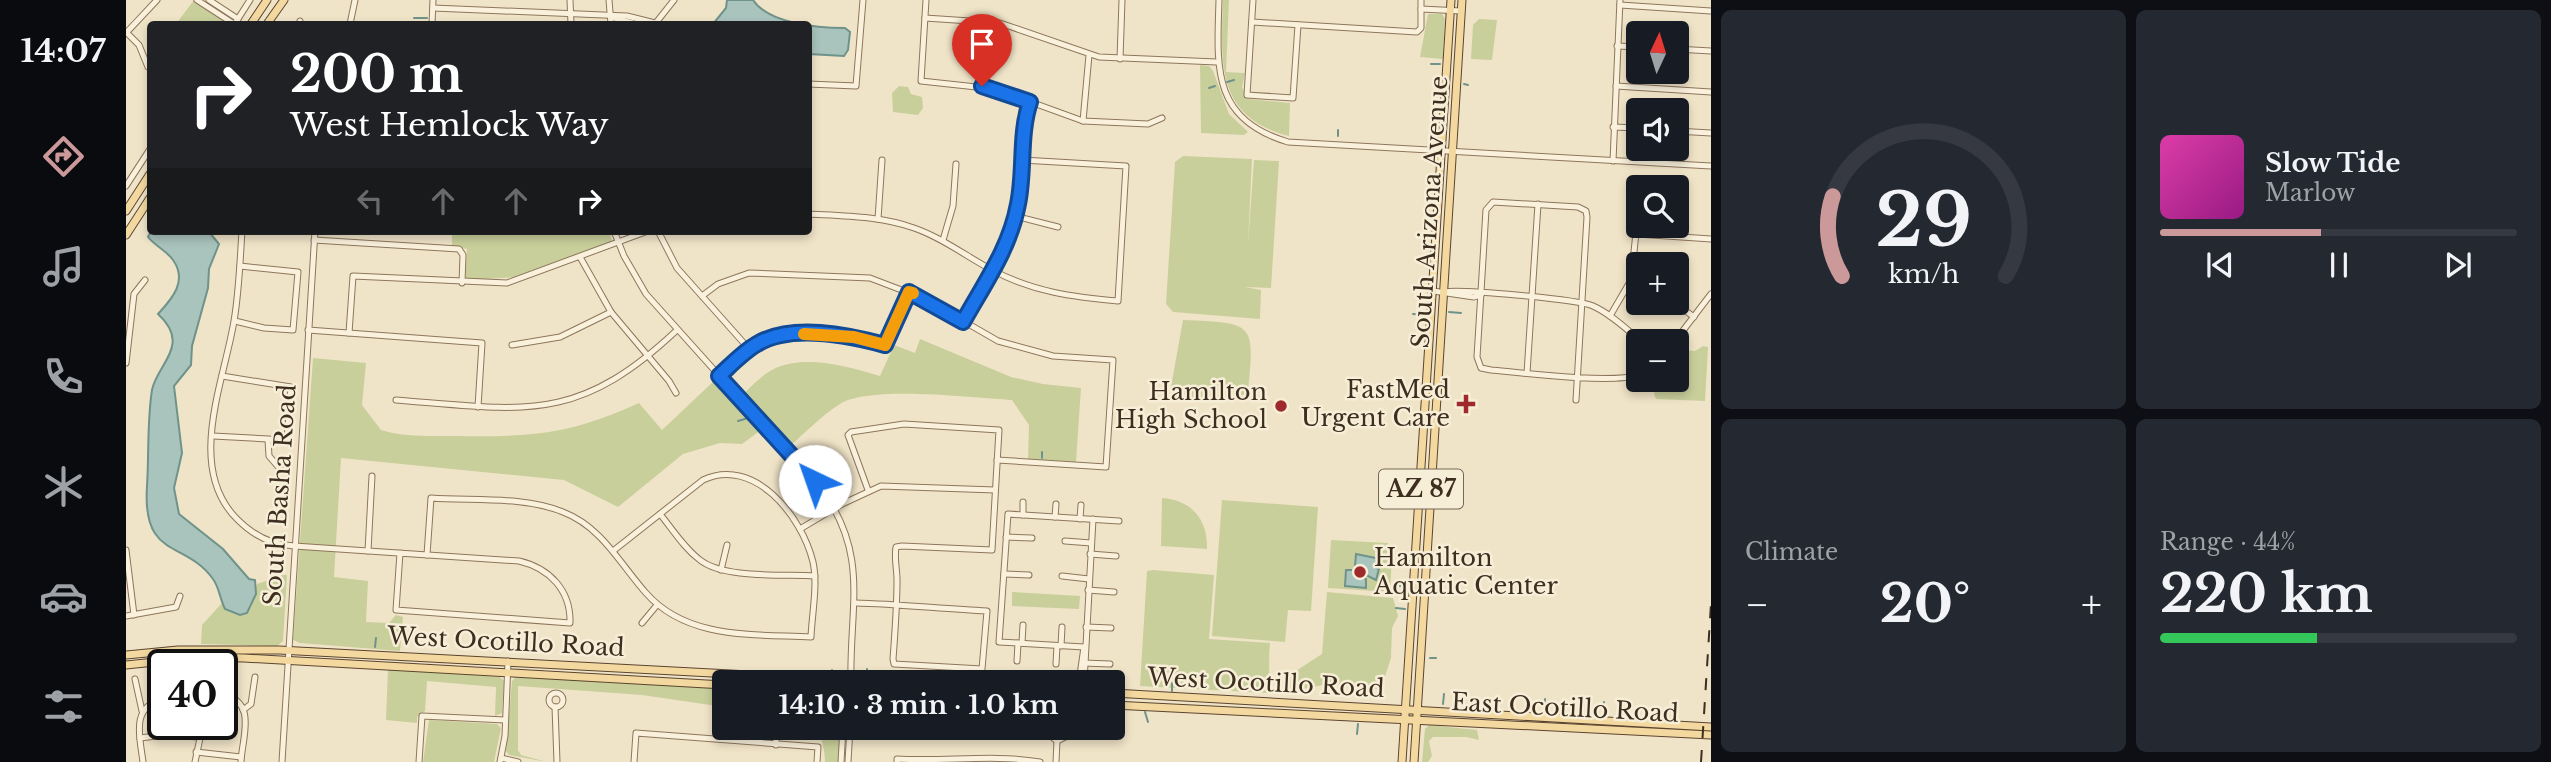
<!DOCTYPE html>
<meta charset="utf-8">
<style>
:root{--surface:#171b24;--page:#242831;--text:#f1f3f6;--muted:#9ea1a6;--line:#363941;--accent:#cc999b}
body{margin:0;font-family:"Libre Baskerville",serif;background:var(--page);color:var(--text);height:100vh;display:flex;flex-direction:column;font-size:26px;white-space:nowrap}
*{box-sizing:border-box;margin:0}
p{font-size:23px;color:var(--muted)}
.icon{flex:none;width:38px;height:38px;fill:none;stroke:currentColor;stroke-width:2;stroke-linecap:round;stroke-linejoin:round}
.map{position:relative;flex:1;overflow:hidden}
.drawer{display:flex;flex-direction:column;gap:10px;padding:10px;background:#0d0f14;width:840px}
.drawer>*{flex:none}
.guide{position:absolute;left:21px;top:21px;width:665px;height:214px;border-radius:7px;box-shadow:0 4px 10px #0003;background:#202124;color:#fff;overflow:hidden}
.needle{width:46px;rotate:4deg}
.buttons{position:absolute;left:1500px;top:21px;display:grid;gap:14px}
.buttons a{display:grid;place-items:center;width:63px;height:63px;border-radius:7px;background:var(--surface);box-shadow:0 4px 10px #0003;font-size:35px}
.speed{position:absolute;left:21px;top:649px;display:flex;gap:14px;font-size:35px;font-weight:700;text-align:center}
.speed>*{display:grid;place-content:center;width:91px;height:91px;border-radius:50%;background:var(--surface);box-shadow:0 4px 10px #0003;line-height:1}
.speed .limit{border:4px solid #111;border-radius:10px;background:#fff;color:#111}
.pin{position:absolute;display:grid;place-items:center;width:60px;height:60px;color:#fff;margin:-72px -30px;border-radius:50% 50% 50% 0;rotate:-45deg;box-shadow:0 0 7px #0007}
.pin .icon{rotate:45deg}
.me{position:absolute;width:77px;margin:-38px;rotate:318deg;stroke-linejoin:round;filter:drop-shadow(0 0 5px #0008)}
.turn{display:flex;align-items:center;gap:24px;height:147px;padding:0 28px;font-size:32px}
.turn .icon{width:91px;height:91px;stroke-width:2.5}
.turn b{display:block;font-size:49px;line-height:60px}
.lanes{display:flex;align-items:center;height:66px;padding:0 28px;background:#0003;justify-content:center;gap:35px;direction:ltr}
.lanes .off{opacity:.35}
.big{font-size:52px;font-weight:700;line-height:1.1}
.drawer .tile{flex:1;display:flex;flex-direction:column;justify-content:center;gap:10px;min-width:0;padding:0 24px;border-radius:10px;background:var(--page)}
.drawer .dial{align-items:center;gap:0}
.dial svg{height:182px;overflow:visible;fill:none;stroke:var(--line);stroke-width:7;stroke-linecap:round;text-anchor:middle}
.dial text{fill:var(--text);stroke:none}
.song{display:flex;align-items:center;gap:21px}
.cover{width:84px;height:84px;border-radius:10px;background:linear-gradient(135deg,hsl(320 70% 55%),hsl(310 70% 35%))}
.played{height:7px;border-radius:4px;background:linear-gradient(90deg,var(--accent) 45%,var(--line) 45%)}
.keys{display:flex;justify-content:space-around;direction:ltr}
.heat{display:flex;justify-content:space-between;align-items:center;font-size:38px;direction:ltr}
.charge{height:10px;border-radius:5px;background:linear-gradient(90deg,#34c759 44%,var(--line) 0)}
.drawer .tiles{flex:1;display:grid;gap:10px;grid-template-columns:repeat(2,1fr)}
.trip{position:absolute;left:586px;top:670px;width:413px;height:70px;border-radius:7px;background:var(--surface);box-shadow:0 4px 10px #0003;font-weight:700;line-height:70px;text-align:center}
main{display:flex;flex:1;min-height:0}
.menu{display:flex;flex-direction:column;width:126px;justify-content:space-around;align-items:center;background:#090b0e;color:var(--muted)}
.menu .icon{width:49px;height:49px}
.menu .current{color:var(--accent)}
.menu b{font-size:32px;color:var(--text)}
.map>svg:first-child{display:block}
.green{fill:#c9cf9b}
.water{fill:#a9c4bc;stroke:#6f938a;stroke-width:2}
.lines{fill:none;stroke-linecap:round;stroke-linejoin:round}
.stream{stroke:#6f938a;stroke-width:2}
.minor-casing{stroke:#8d765c;stroke-width:7}
.major-casing{stroke:#5b4430;stroke-width:9}
.minor{stroke:#faf1dc;stroke-width:5}
.major{stroke:#f3d9a0;stroke-width:7}
.rail{stroke:#3d2e20;stroke-width:2;stroke-dasharray:12 12;stroke-linecap:butt}
.route-casing{stroke:#114b97;stroke-width:18}
.route{stroke:#1a73e8;stroke-width:12}
.slow{stroke:#f59e0b;stroke-width:12}
.poi-dot{fill:#9e2a2b;stroke:#f7eed8;stroke-width:2.5}
.labels{text-anchor:middle;stroke-width:5;stroke-linejoin:round;paint-order:stroke}
.shield{fill:#f7eed8;stroke:#756857;stroke-width:2}
.shield-label{font-size:23px;font-weight:bold;fill:#3d2e20}
.street-label{font-size:24px;fill:#3d2e20;stroke:#f7eed8}
.poi-label{font-size:24px;fill:#3d2e20;stroke:#f7eed8;text-anchor:end}
</style>
<main>
<nav class="menu">
<b>14:07</b>
<svg class="icon current" aria-label="directions" viewBox="0 0 24 24"><path d="M12 3l9 9-9 9-9-9zM9 14v-3h6M13 9l2 2-2 2"/></svg>
<svg class="icon" aria-label="music" viewBox="0 0 24 24"><path d="M9 18V5l10-2v13"/><circle cx="6" cy="18" r="3"/><circle cx="16" cy="16" r="3"/></svg>
<svg class="icon" aria-label="phone" viewBox="0 0 24 24"><path d="M5 4h4l2 5-3 2q2 4 5 5l2-3 5 2v4C11 20 4 13 5 4z"/></svg>
<svg class="icon" aria-label="climate" viewBox="0 0 24 24"><path d="M12 3v18M4 7l16 10M4 17L20 7"/></svg>
<svg class="icon" aria-label="car" viewBox="0 0 24 24"><path d="M5 17H2v-5l4-1 3-4h7l3 4 3 1v5h-3M9 17h6M6 11h13"/><circle cx="7" cy="17" r="2"/><circle cx="17" cy="17" r="2"/></svg>
<svg class="icon" aria-label="filters" viewBox="0 0 24 24"><path d="M4 7h16M4 17h16"/><circle cx="9" cy="7" r="2"/><circle cx="15" cy="17" r="2"/></svg>
</nav>
<div class="map">
<svg width="1585" height="762" viewBox="0 0 1585 762">
<rect width="100%" height="100%" fill="#f0e4c8"/>
<g class="green">
<polygon points="68,0 97,20 99,24 50,24"/>
<path d="M1097 0H1103L1100 72 1119 73 1116 87 1122 99 1164 103 1163 136C1089 117 1095 62 1097 0Z"/>
<polygon points="1302,14 1316,14 1319,19 1317,59 1294,57"/>
<polygon points="1353,19 1371,20 1366,60 1345,59 1347,25"/>
<polygon points="1074,65 1083,66 1087,71 1103,114 1122,132 1118,135 1075,133"/>
<polygon points="773,86 782,87 785,94 796,97 797,108 792,115 767,112 766,93"/>
<polygon points="1057,156 1126,159 1122,243 1128,160 1153,161 1145,288 1119,287 1135,290 1134,319 1047,312 1040,304 1049,162"/>
<polygon points="326,231 483,231 486,241 392,277 339,280 341,249 326,246"/>
<path d="M1057 320C1129 323 1129 322 1122 394L1090 399 1052 396 1045 387Z"/>
<path d="M794 339 885 377 917 384 955 388 950 462 902 459 903 425 886 400C848 398 744 385 714 404 696 415 680 432 664 446L650 431 635 430 616 444 594 443 557 454 492 507 438 480 215 458 208 577 242 581 240 622 263 623 270 615 277 617 274 651 174 643 167 640 187 358 240 363 236 405 255 430C277 437 302 436 325 436 403 437 440 436 513 403L536 430 589 380 609 402C622 390 635 374 652 367 682 355 725 367 754 376L768 345 789 353Z"/>
<polygon points="1577,346 1582,347 1579,401 1530,399 1528,394 1532,380 1550,380 1551,359 1556,350 1569,351"/>
<path d="M1036 498C1066 500 1082 520 1081 549L1035 546Z"/>
<polygon points="1096,500 1192,507 1185,611 1162,610 1159,642 1086,636"/>
<polygon points="1205,540 1262,543 1261,555 1266,556 1264,592 1202,588"/>
<path d="M1027 570 1088 575 1083 639 1144 643C1142 662 1145 676 1141 693L1014 686 1021 571Z"/>
<polygon points="157,575 161,575 157,641 151,646 75,644 76,625 96,603 99,609 125,607 131,584"/>
<polygon points="886,592 954,596 953,609 886,606"/>
<polygon points="1201,592 1267,598 1272,616 1266,628 1265,658 1255,689 1202,684 1167,691 1163,688 1162,676 1196,654"/>
<polygon points="262,669 374,677 378,681 376,713 369,716 370,687 301,681 299,711 291,717 291,723 260,720"/>
<polygon points="390,677 598,689 598,707 516,695 392,686 392,750 395,755 421,762 383,755 380,751 386,681"/>
<polygon points="303,720 371,724 375,728 368,762 297,762"/>
<polygon points="1303,725 1351,730 1353,740 1340,737 1307,737 1303,741 1306,756 1302,762 1296,762 1299,729"/>
<path d="M694 728H715L712 762H699C699 749 695 741 694 728Z"/>
</g>
<g class="water">
<path d="M601 0H627C643 24 692 28 719 28L724 32 722 50 718 56 683 54 682 24H587L600 8Z"/>
<path d="M25 231 84 233 93 244 83 269 82 288 66 346 65 365 48 386 56 453 48 488 53 514 97 549 123 579 129 580 130 594 121 613 114 615 99 609C94 599 93 587 87 579 59 540 16 560 21 486 23 456 21 421 26 390 31 364 66 345 32 314 46 299 62 281 47 260 41 251 29 246 22 237Z"/>
<polygon points="1230,554 1250,558 1250,568 1253,569 1250,580 1236,573 1233,576 1240,579 1240,588 1219,586 1220,570 1233,570 1233,567 1229,566"/>
</g>
<g class="lines">
<g class="stream">
<polyline points="288,18 301,18"/>
<polyline points="1305,64 1314,64"/>
<polyline points="1101,82 1108,80"/>
<polyline points="1338,84 1342,85"/>
<polyline points="1083,88 1089,86"/>
<polyline points="1212,136 1212,130"/>
<polyline points="1296,263 1299,263"/>
<polyline points="1296,279 1298,279"/>
<polyline points="1323,312 1335,313"/>
<polyline points="1287,314 1298,315"/>
<polyline points="612,421 622,418"/>
<polyline points="916,458 916,452"/>
<polyline points="1274,561 1283,561"/>
<polyline points="1274,586 1281,586"/>
<polyline points="1308,589 1314,589"/>
<polyline points="1270,608 1279,609"/>
<polyline points="249,647 250,638"/>
<polyline points="1304,658 1310,658"/>
<polyline points="741,673 741,669"/>
<polyline points="706,674 706,670"/>
<polyline points="865,682 865,676"/>
<polyline points="1046,691 1046,683"/>
<polyline points="1317,704 1318,694"/>
<polyline points="1418,710 1419,699"/>
<polyline points="1019,712 1022,722"/>
<polyline points="1477,715 1478,702"/>
<polyline points="1231,734 1232,724"/>
</g>
<defs>
<g id="minor">
<polyline points="71,0 108,24"/>
<polyline points="83,0 112,19"/>
<polyline points="444,0 445,24"/>
<polyline points="483,0 485,24"/>
<polyline points="800,0 795,81 869,89 957,121 1022,124 1036,118"/>
<path d="M1093 0C1091 67 1085 119 1162 142L1585 166"/>
<polyline points="1127,0 1121,95 1167,98 1172,25"/>
<polyline points="1494,5 1585,11"/>
<polyline points="307,8 501,16 529,23"/>
<polyline points="1295,9 1335,11"/>
<polyline points="485,17 510,24"/>
<polyline points="799,18 874,23 973,57 1091,62"/>
<polyline points="174,21 175,24"/>
<polyline points="110,22 124,0"/>
<polyline points="1126,22 1291,32 1295,28 1295,0"/>
<polyline points="224,24 229,0"/>
<polyline points="306,24 307,0"/>
<polyline points="529,24 548,0"/>
<polyline points="0,32 13,45 22,67"/>
<polyline points="0,33 31,0"/>
<polyline points="1491,46 1512,47"/>
<polyline points="1550,49 1585,51"/>
<polyline points="994,59 996,0"/>
<polyline points="682,84 730,86 737,0"/>
<polyline points="1490,86 1585,92"/>
<polyline points="957,121 963,55"/>
<polyline points="1487,127 1512,128"/>
<polyline points="1550,131 1585,133"/>
<polyline points="1487,161 1494,0"/>
<polyline points="0,186 24,149"/>
<path d="M682 214C718 216 754 216 788 228 817 238 841 257 868 271 908 292 947 297 992 301L1000 166 896 160"/>
<polyline points="889,216 932,227"/>
<polyline points="752,219 756,160"/>
<path d="M116 231C114 261 113 292 108 321 98 382 59 469 112 520 127 535 146 545 168 546 243 551 318 556 393 561 423 568 445 590 444 623L270 610 274 553"/>
<path d="M488 231 498 256 520 294 696 490C744 556 723 608 725 682"/>
<polyline points="532,231 551,268 624,350"/>
<polyline points="1511,234 1585,239"/>
<polyline points="188,240 333,249 337,255 336,283"/>
<polyline points="817,240 827,206 830,164"/>
<polyline points="454,257 485,312 543,381 550,393"/>
<polyline points="1307,291 1348,297 1355,295"/>
<path d="M1318 292C1334 289 1452 299 1467 306 1485 314 1500 329 1515 341"/>
<polyline points="576,296 592,284 623,273 744,278 799,299 872,341 927,356 987,360 980,467 871,460"/>
<polyline points="1549,303 1568,317"/>
<polyline points="1484,316 1505,280 1512,214"/>
<polyline points="109,321 138,328 167,330 172,272 114,266"/>
<path d="M837 322C858 284 884 247 892 204 899 170 893 135 904 102"/>
<polyline points="182,330 356,343 352,407"/>
<polyline points="223,333 227,276 381,283 522,231"/>
<polyline points="1549,341 1585,294"/>
<polyline points="386,345 434,337 485,312"/>
<polyline points="0,363 8,294 19,280"/>
<polyline points="1401,373 1412,204"/>
<path d="M593 376C605 365 617 352 631 344 666 323 722 335 759 345L783 292"/>
<path d="M270 400C398 410 450 425 551 330"/>
<path d="M1450 400C1454 339 1457 278 1461 217L1460 211 1452 207 1367 202 1360 210 1351 357 1355 368 1365 370C1397 373 1486 384 1512 375"/>
<polyline points="87,436 161,440 165,387 96,376"/>
<polyline points="142,440 143,456 155,470"/>
<path d="M534 514C547 530 558 548 574 560 598 579 658 574 689 576"/>
<polyline points="897,515 897,502"/>
<polyline points="929,517 930,504"/>
<polyline points="954,519 955,505"/>
<polyline points="674,529 716,504 755,486 869,490"/>
<polyline points="880,537 906,538"/>
<polyline points="939,541 965,543"/>
<polyline points="0,550 8,615"/>
<polyline points="242,551 246,476"/>
<polyline points="964,554 990,556"/>
<path d="M301 555 305 498C347 501 398 496 437 512 476 527 494 564 520 593 561 640 629 634 685 637 686 613 692 585 687 562 676 516 628 456 577 480L487 551"/>
<polyline points="595,570 601,545"/>
<polyline points="878,574 903,575"/>
<polyline points="936,576 963,579"/>
<polyline points="962,590 988,592"/>
<path d="M729 603C773 604 817 609 861 611L856 669 768 664 767 659C769 633 771 607 771 580 771 569 768 558 770 547L776 546 866 550 873 430 778 424 725 432 722 435 742 490"/>
<polyline points="0,616 50,607 54,596"/>
<polyline points="516,623 531,605"/>
<polyline points="960,627 985,628"/>
<polyline points="896,643 897,625"/>
<polyline points="935,646 936,627"/>
<polyline points="958,647 873,642 882,514 993,521"/>
<polyline points="891,661 892,643"/>
<polyline points="957,663 984,664"/>
<polyline points="930,664 931,646"/>
<polyline points="9,679 16,711"/>
<polyline points="953,682 958,647"/>
<polyline points="958,682 967,519"/>
<circle cx="430" cy="700" r="7"/>
<path d="M96 694C132 702 116 737 115 762"/>
<polyline points="35,699 37,718"/>
<polyline points="429,707 431,762"/>
<polyline points="117,710 125,704 129,677"/>
<polyline points="930,728 925,736 931,741 939,737 935,728"/>
<polyline points="14,738 38,735 74,737"/>
<polyline points="650,745 650,730"/>
<polyline points="70,752 115,757"/>
<polyline points="375,758 392,762"/>
<path d="M17 762C14 737 4 707 37 699"/>
<polyline points="69,762 77,724"/>
<polyline points="156,762 189,231"/>
<polyline points="293,762 296,716 379,720"/>
<polyline points="374,762 379,736 382,661"/>
<polyline points="508,762 510,733 692,747 691,762"/>
<polyline points="715,762 717,728"/>
<polyline points="722,762 724,728"/>
<path d="M771 762V759C819 762 867 754 914 762"/>
<polyline points="930,762 931,741"/>
</g>
<g id="major">
<polyline points="125,24 141,0"/>
<polyline points="141,24 158,0"/>
<polyline points="0,211 24,174"/>
<polyline points="0,235 24,198"/>
<polyline points="0,655 52,650 153,650 757,682"/>
<polyline points="0,665 76,657 118,658 598,685"/>
<polyline points="987,693 1585,727"/>
<polyline points="987,705 1585,735"/>
<polyline points="1276,762 1325,0"/>
<polyline points="1288,762 1336,0"/>
</g>
</defs>
<use href="#minor" class="minor-casing"/>
<use href="#major" class="major-casing"/>
<use href="#minor" class="minor"/>
<use href="#major" class="major"/>
<polyline class="rail" points="1575,762 1585,604"/>
</g>
<g class="lines">
<defs>
<path id="route" d="M689 481 593 376C605 365 617 352 631 344 666 323 722 335 759 345L783 292 837 322C858 284 884 248 892 204 899 170 893 135 904 102L856 86"/>
</defs>
<use href="#route" class="route-casing"/>
<use href="#route" class="route"/>
<polyline class="slow" points="678,334 728,337 759,345 783,292 787,293"/>
</g>
<g class="poi-dot">
<path d="M1336.5 393.5h7v7h7v7h-7v7h-7v-7h-7v-7h7z"/>
<circle cx="1155" cy="406" r="7"/>
<circle cx="1234" cy="572" r="7"/>
</g>
<g class="labels">
<rect class="shield" x="1253" y="469.5" width="84" height="39" rx="5"/>
<g class="shield-label">
<text x="1295" y="497">AZ 87</text>
</g>
<g class="street-label">
<text transform="translate(1304 212) rotate(-86)" y="8">South Arizona Avenue</text>
<text transform="translate(154 495) rotate(-86)" y="8">South Basha Road</text>
<text transform="translate(380 642) rotate(3)" y="8">West Ocotillo Road</text>
<text transform="translate(1140 683) rotate(3)" y="8">West Ocotillo Road</text>
<text transform="translate(1439 708) rotate(3)" y="8">East Ocotillo Road</text>
</g>
<g class="poi-label">
<text x="1324" y="398">FastMed<tspan x="1324" dy="28">Urgent Care</tspan></text>
<text x="1141" y="400">Hamilton<tspan x="1141" dy="28">High School</tspan></text>
<text x="1248" y="566" text-anchor="start">Hamilton<tspan x="1248" dy="28">Aquatic Center</tspan></text>
</g>
</g>
</svg>
<div class="buttons">
<a><svg class="needle" viewBox="-14 -14 28 28"><path d="M0-13l5 13h-10z" fill="#e53935"/><path d="M0 13l5-13h-10z" fill="#9ea1a6"/></svg></a>
<a><svg class="icon" aria-label="sound" viewBox="0 0 24 24"><path d="M4 9h4l5-4v14l-5-4H4zM17 9q2 3 0 6"/></svg></a>
<a><svg class="icon" aria-label="search" viewBox="0 0 24 24"><circle cx="10" cy="10" r="6"/><path d="M15 15l6 6"/></svg></a>
<a>+</a>
<a>−</a>
</div>
<div class="speed"><div class="limit">40</div></div>
<div class="pin" style="left:856px;top:86px;background:#d93025"><svg class="icon" aria-label="arrive" viewBox="0 0 24 24"><path d="M6 21V4h12l-3 4 3 4H6"/></svg></div>
<svg class="me" style="left:689px;top:481px" viewBox="-20 -20 40 40"><circle r="19" fill="#fff"/><path d="M0-13L10 11 0 6-10 11z" fill="#1a73e8"/></svg>
<div class="trip">14:10 · 3 min · 1.0 km</div>
<div class="guide">
<div class="turn"><svg class="icon" aria-label="right" viewBox="0 0 24 24"><path d="M7 20v-9h11M14 6l5 5-5 5"/></svg><div><b>200 m</b>West Hemlock Way</div></div>
<div class="lanes"><svg class="icon off" aria-label="left" viewBox="0 0 24 24"><path d="M17 20v-9H6M10 6l-5 5 5 5"/></svg><svg class="icon off" aria-label="ahead" viewBox="0 0 24 24"><path d="M12 20V5M6 11l6-6 6 6"/></svg><svg class="icon off" aria-label="ahead" viewBox="0 0 24 24"><path d="M12 20V5M6 11l6-6 6 6"/></svg><svg class="icon" aria-label="right" viewBox="0 0 24 24"><path d="M7 20v-9h11M14 6l5 5-5 5"/></svg></div>
</div>
</div>
<section class="drawer">
<div class="tiles">
<div class="tile dial"><svg viewBox="0 0 100 80">
<path d="M14 69A42 42 0 1 1 86 69"/>
<path d="M14 69A42 42 0 0 1 10 34" stroke="#cc999b"/>
<text x="50" y="56" font-size="32" font-weight="700">29</text>
<text x="50" y="72" font-size="11">km/h</text>
</svg></div>
<div class="tile">
<div class="song"><i class="cover"></i><div><b>Slow Tide</b><p>Marlow</p></div></div>
<div class="played"></div>
<div class="keys"><svg class="icon" aria-label="previous" viewBox="0 0 24 24"><path d="M18 5L8 12l10 7zM5 5v14"/></svg><svg class="icon" aria-label="pause" viewBox="0 0 24 24"><path d="M8 5v14M16 5v14"/></svg><svg class="icon" aria-label="next" viewBox="0 0 24 24"><path d="M6 5l10 7-10 7zM19 5v14"/></svg></div>
</div>
<div class="tile"><p>Climate</p>
<div class="heat"><a>−</a><b class="big">20°</b><a>+</a></div>
</div>
<div class="tile"><p>Range · 44%</p><b class="big">220 km</b><div class="charge"></div></div>
</div>
</section>
</main>
